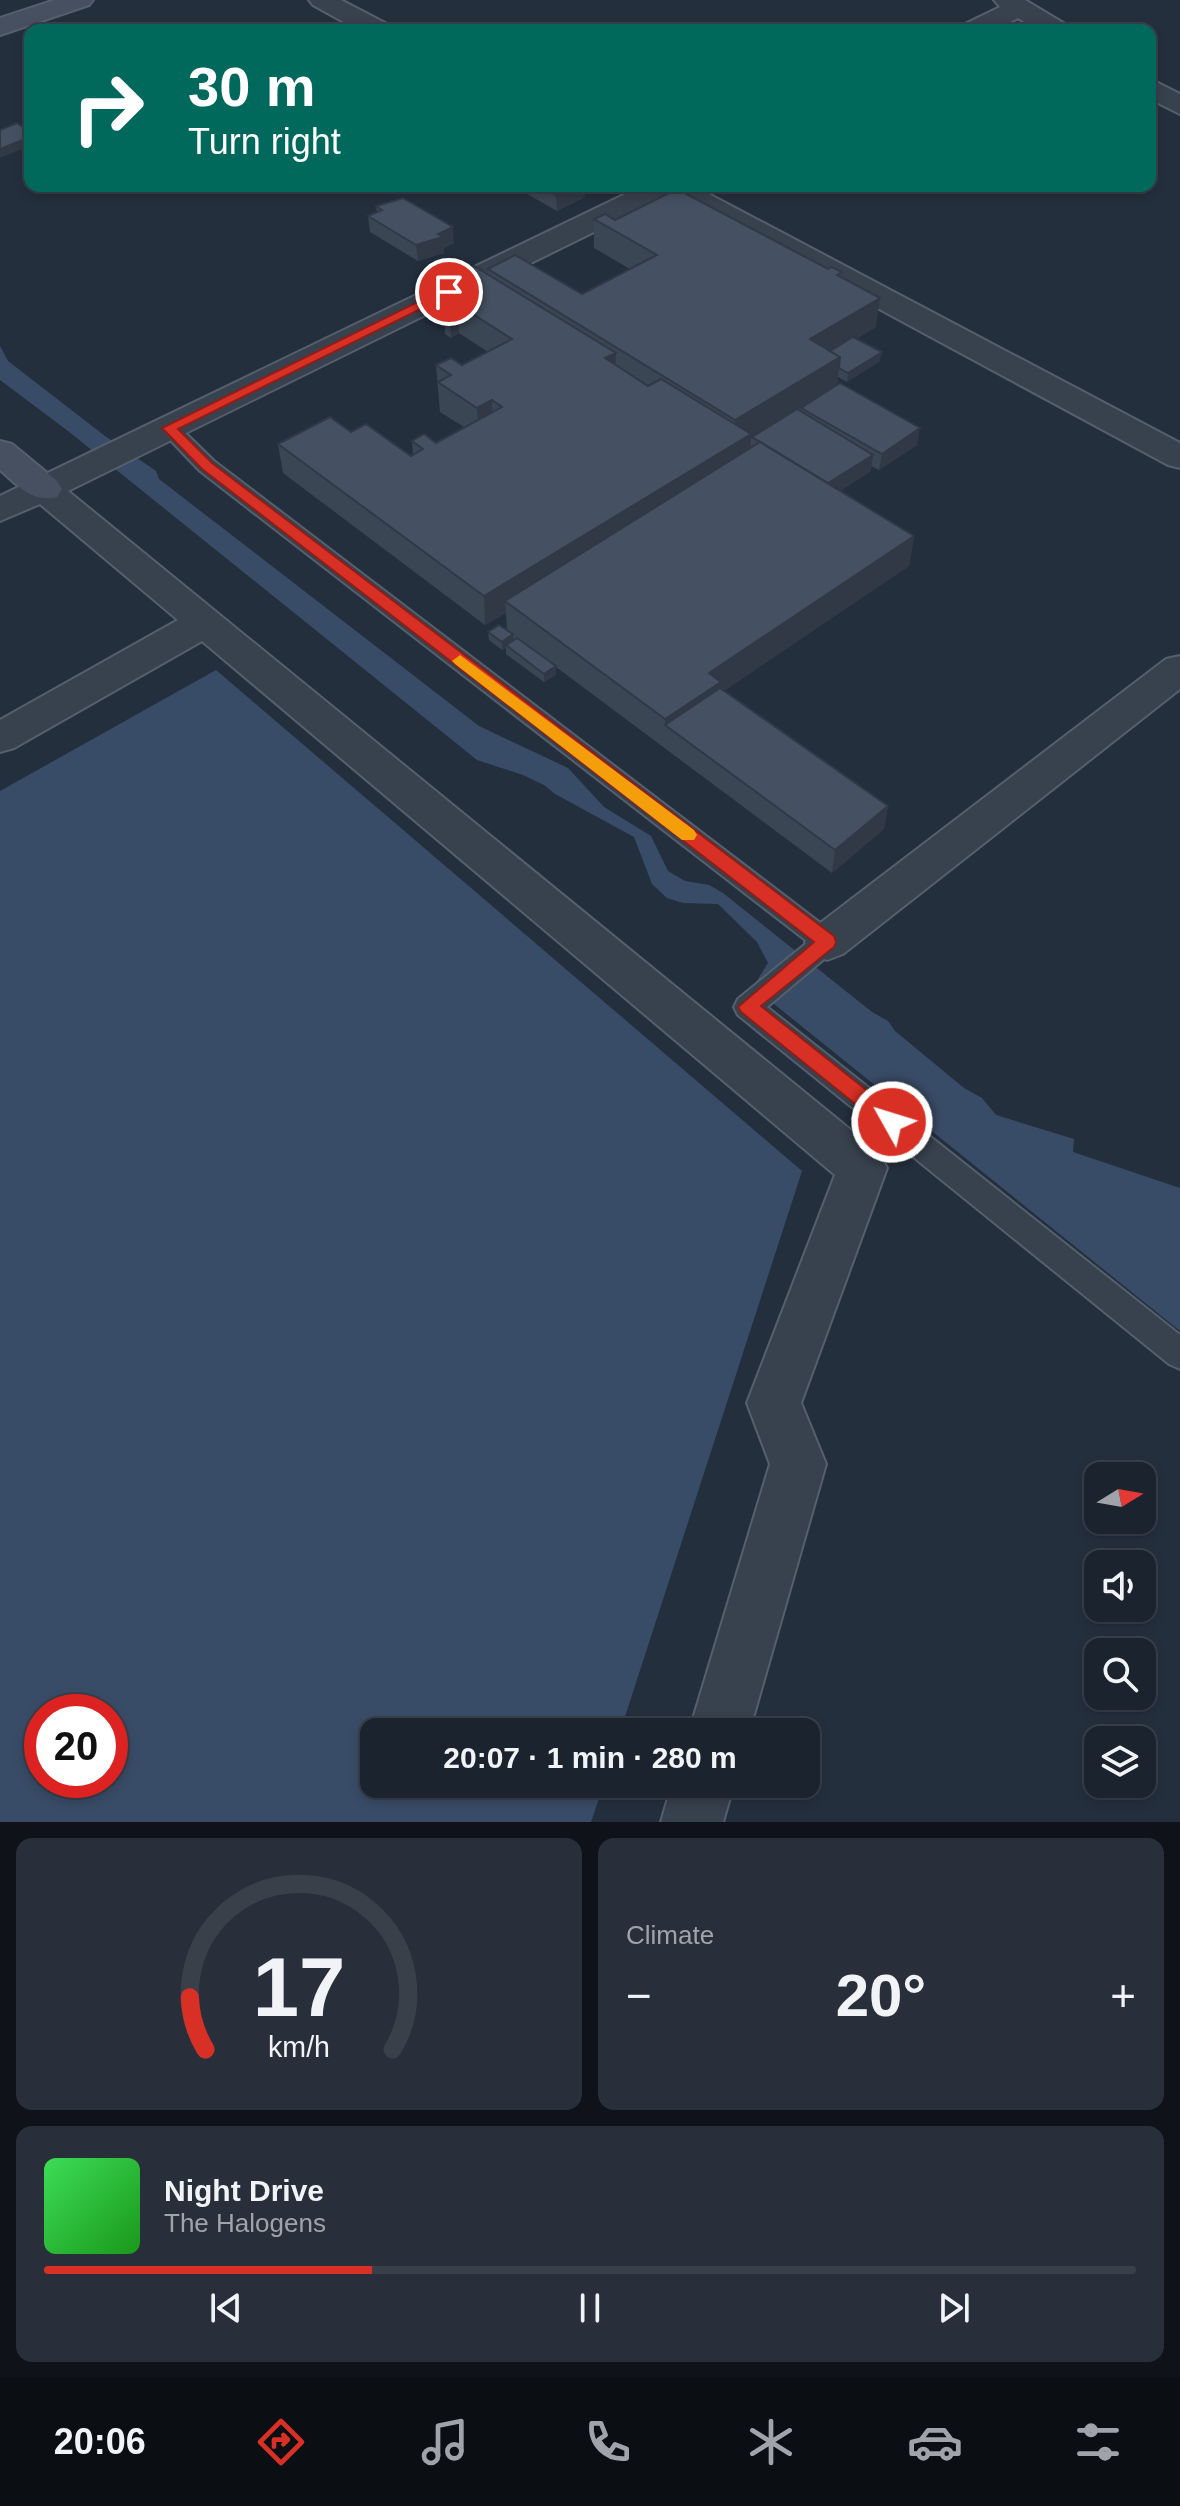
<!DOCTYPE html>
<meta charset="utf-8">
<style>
:root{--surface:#1b232e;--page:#282f3a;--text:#f1f3f6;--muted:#a0a4aa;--line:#39404a;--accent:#d93025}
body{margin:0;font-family:Helvetica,sans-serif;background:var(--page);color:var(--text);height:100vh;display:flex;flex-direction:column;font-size:30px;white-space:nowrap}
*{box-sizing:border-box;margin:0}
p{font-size:26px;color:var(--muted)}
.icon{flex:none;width:44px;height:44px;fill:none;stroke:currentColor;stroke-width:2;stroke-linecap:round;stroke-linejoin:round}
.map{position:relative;height:1822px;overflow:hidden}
.drawer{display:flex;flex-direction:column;gap:16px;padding:16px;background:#0f1319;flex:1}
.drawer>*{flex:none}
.hud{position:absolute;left:24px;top:24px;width:1132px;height:168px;border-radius:16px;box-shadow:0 4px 12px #0003,0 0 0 2px var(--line);background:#00695c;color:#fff;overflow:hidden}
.needle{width:52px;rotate:79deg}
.buttons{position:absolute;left:1084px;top:1462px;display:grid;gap:16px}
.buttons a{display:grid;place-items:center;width:72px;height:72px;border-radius:16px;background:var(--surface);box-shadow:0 4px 12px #0003,0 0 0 2px var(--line);font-size:40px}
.speed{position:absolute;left:24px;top:1694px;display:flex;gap:16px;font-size:40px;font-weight:700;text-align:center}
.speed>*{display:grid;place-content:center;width:104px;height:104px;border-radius:50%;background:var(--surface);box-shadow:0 4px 12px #0003,0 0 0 2px var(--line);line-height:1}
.speed .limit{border:12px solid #d22;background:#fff;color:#111}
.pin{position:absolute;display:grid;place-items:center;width:68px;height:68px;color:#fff;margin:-34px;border:4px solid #fff;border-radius:50%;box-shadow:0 2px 8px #0007}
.me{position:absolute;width:88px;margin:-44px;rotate:309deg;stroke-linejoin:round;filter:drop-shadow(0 0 6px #0008)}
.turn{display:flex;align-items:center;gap:28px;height:168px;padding:0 32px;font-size:36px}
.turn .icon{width:104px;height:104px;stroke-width:2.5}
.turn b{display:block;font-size:56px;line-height:68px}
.big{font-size:60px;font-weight:700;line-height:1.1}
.drawer .widget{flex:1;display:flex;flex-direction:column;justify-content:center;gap:12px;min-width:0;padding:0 28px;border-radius:16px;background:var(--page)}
.drawer .dial{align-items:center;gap:0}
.dial svg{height:208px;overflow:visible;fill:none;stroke:var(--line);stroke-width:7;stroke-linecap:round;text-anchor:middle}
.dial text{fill:var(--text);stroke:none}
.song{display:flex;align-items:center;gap:24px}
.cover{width:96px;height:96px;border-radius:12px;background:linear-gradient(135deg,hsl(130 70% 55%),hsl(120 70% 35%))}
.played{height:8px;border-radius:4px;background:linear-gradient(90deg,var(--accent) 30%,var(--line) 30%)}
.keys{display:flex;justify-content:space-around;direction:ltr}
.heat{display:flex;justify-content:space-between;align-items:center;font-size:44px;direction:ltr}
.drawer .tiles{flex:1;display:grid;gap:16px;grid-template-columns:1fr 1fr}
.widget:last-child{grid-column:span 2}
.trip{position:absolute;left:360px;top:1718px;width:460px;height:80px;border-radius:16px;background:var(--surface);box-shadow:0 4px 12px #0003,0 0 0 2px var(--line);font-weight:700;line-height:80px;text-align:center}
.menu{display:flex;height:128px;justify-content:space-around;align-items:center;background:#0b0e12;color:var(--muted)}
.menu .icon{width:56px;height:56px}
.menu .current{color:var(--accent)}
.menu b{font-size:36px;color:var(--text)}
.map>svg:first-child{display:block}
.water{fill:#394c67;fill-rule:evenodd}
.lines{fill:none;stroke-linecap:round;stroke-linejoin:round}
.lane-casing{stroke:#565f6c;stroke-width:4}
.street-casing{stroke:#565f6c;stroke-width:4}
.secondary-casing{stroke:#565f6c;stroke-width:4}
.lane{fill:#38414e;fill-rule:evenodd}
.street{fill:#38414e;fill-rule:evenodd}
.secondary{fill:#465061;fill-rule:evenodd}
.wall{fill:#3b4654}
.shaded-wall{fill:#303945}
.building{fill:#455162;stroke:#303945;stroke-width:2}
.route{fill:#d93025;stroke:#8d1f18;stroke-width:2}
.slow{fill:#f59e0b}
</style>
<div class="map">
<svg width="1180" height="1822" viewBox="0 0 1180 1822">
<rect width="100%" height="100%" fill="#242f3e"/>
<g class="water">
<polygon points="0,346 8,361 105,436 156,471 159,479 479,726 568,768 604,807 651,836 668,871 685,881 709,885 723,893 872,1012 888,1021 895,1031 964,1088 982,1098 996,1115 1074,1139 1073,1152 1180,1188 1180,1331 753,987 768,963 757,942 718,904 683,903 667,898 652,884 634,837 555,794 544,785 523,775 477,760 68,431 0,380"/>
<path d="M216 670 802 1171 620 1732H374V1784H604L591 1822H0V791ZM42 1712H110V1780H42Z"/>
</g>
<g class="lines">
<defs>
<polygon id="lane" points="169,422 176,424 214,461 836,935 840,942 836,949 767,1007 1180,1335 1180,1369 1169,1364 738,1015 734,1007 738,999 808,942 200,471 159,428"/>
<g id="street">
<polygon points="309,0 341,0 387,24 391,30 358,30 313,5"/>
<polygon points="994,0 1025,0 1065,24 1069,30 1038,30 1018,18 994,30 961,30 965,24 1000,7"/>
<polygon points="1150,79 1180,94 1180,114 1150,99"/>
<polygon points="642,186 680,186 675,192 68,491 879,1153 887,1168 801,1403 826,1464 749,1732 689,1732 770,1464 747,1403 835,1175 202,641 14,748 0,752 0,720 178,620 40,504 0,521 0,496"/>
<polygon points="695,189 705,192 1180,443 1180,468 1168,465 685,204 680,198 685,192"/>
<polygon points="1180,656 1180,689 843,954 827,960 811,954 805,942 811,930 1166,659"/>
<polygon points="672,1784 734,1784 723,1822 661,1822"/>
</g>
<g id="secondary">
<polygon points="55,0 93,0 89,5 0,35 0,18"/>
<path d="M0 441 12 444 57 481 62 489 57 497C31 503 18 485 0 470Z"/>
</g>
</defs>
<use href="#lane" class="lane-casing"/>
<use href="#street" class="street-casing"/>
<use href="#secondary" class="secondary-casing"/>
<use href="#lane" class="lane"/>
<use href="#street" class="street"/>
<use href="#secondary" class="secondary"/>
</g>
<g class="wall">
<polygon points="30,111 30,128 26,113"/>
<polygon points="513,186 585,186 585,197 557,211"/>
<polygon points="376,206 454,243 444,248 444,253 418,261 370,232 368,216 377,212"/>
<polygon points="594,219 615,220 842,272 841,277 876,327 856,339 880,361 847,382 838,377 837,385 917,445 879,470 871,466 871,471 840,491 914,536 909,566 724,690 888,806 884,829 832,873 556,667 556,675 544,682 506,654 506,648 502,650 489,640 488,632 507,630 506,613 485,625 283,473 278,444 351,432 411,456 413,455 412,441 436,443 464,427 440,412 436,365 462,365 488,352 459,333 451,338 445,334 445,325 432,317 430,288 488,274 488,269 582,294 630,269 594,248"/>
</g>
<g class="shaded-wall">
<polygon points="30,137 30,146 0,158 0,149"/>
<polygon points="571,186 585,186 585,197 557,211 556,195"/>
<polygon points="453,227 454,243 444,248 444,253 418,261 416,245"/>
<polygon points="880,298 876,327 822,359 810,339"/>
<polygon points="457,304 459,333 451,338 449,309"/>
<polygon points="882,352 880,361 847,382 848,373"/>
<polygon points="616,353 615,382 605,358"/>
<polygon points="840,357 837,386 751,438 749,464 505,601 506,613 485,625 484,596 733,445 735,420"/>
<polygon points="492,400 493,429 479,438 477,408"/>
<polygon points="920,428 917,445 879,470 882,454"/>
<polygon points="873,455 871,471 826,500 828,483"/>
<polygon points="914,536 909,566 720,694 665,725 665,719 709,673"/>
<polygon points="513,634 513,643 506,645 506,648 502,650 502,642"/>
<polygon points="556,666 556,675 544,682 544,674"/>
<polygon points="888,806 884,829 832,873 835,850"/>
</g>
<g class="building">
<polygon points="17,123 30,132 30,137 0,149 0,130"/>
<polygon points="541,186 575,186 556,195"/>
<polygon points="677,189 828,269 832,267 842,272 837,275 880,298 810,339 840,357 735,420 488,269 515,255 582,294 657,255 594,219 605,214 615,220"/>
<polygon points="403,198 453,227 438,234 443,237 416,245 368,216 382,210 376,206"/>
<polygon points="474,266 616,353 605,358 648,386 661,379 751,434 484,596 278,444 330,417 351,432 366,424 411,456 423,449 412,441 424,434 436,443 502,407 492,400 477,408 438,382 451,375 436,365 451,358 462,365 512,339 457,304 449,309 443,305 451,301 430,288"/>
<polygon points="853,337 882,352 848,373 839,368 840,357 830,351"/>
<polygon points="840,383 920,428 882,454 801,408"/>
<polygon points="797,409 873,455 828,483 752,437"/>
<polygon points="760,442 914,536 709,673 721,682 665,719 505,601"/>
<polygon points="499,625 513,634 502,642 488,632"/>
<polygon points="517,638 556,666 544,674 506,645"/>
<polygon points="720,688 888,806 835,850 665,725"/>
</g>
<polygon class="route" points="444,289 455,292 178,429 212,463 834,936 836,942 834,947 761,1006 899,1116 902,1122 899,1128 892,1131 885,1128 741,1012 738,1007 814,942 202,469 162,428"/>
<polygon class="slow" points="460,655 694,830 697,835 694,840 682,840 455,664 452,661"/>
</svg>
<div class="buttons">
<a><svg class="needle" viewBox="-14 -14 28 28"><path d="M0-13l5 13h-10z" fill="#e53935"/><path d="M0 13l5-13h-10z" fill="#a0a4aa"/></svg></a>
<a><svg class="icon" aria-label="sound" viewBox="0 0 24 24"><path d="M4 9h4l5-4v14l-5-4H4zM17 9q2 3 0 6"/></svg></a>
<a><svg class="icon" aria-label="search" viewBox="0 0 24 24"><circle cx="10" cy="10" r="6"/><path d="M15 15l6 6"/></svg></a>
<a><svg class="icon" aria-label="layers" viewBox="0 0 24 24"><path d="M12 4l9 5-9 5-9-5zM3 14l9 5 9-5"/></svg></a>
</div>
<div class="speed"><div class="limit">20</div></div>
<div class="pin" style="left:449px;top:292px;background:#d93025"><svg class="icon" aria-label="arrive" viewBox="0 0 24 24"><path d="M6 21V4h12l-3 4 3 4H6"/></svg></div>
<svg class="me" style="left:892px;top:1122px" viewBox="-20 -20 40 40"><circle r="17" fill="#d93025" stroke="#fff" stroke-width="3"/><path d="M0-11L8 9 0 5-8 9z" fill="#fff"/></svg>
<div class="trip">20:07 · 1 min · 280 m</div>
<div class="hud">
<div class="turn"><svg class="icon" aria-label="right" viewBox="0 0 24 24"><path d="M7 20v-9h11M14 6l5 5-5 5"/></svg><div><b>30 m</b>Turn right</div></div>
</div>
</div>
<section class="drawer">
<div class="tiles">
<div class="widget dial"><svg viewBox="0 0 100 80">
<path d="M14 69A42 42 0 1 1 86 69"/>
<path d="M14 69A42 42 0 0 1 8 49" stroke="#d93025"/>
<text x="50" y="56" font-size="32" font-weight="700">17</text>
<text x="50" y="72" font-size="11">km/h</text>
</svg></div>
<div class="widget"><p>Climate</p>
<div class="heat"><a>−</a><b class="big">20°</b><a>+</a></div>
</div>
<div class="widget">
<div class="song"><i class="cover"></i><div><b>Night Drive</b><p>The Halogens</p></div></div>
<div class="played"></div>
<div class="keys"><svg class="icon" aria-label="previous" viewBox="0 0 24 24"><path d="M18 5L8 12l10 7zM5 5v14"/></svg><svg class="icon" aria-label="pause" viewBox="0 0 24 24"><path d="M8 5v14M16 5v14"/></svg><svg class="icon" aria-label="next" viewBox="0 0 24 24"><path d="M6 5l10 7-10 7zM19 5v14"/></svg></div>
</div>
</div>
</section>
<nav class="menu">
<b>20:06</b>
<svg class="icon current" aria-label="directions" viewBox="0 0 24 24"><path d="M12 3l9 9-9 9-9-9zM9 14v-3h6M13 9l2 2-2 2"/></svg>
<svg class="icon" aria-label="music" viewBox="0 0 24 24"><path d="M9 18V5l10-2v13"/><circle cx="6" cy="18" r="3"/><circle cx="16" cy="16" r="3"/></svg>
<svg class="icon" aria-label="phone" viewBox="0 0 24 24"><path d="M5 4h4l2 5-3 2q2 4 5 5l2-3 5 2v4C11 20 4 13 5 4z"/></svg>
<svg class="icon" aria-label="climate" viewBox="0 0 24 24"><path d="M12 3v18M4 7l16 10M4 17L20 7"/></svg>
<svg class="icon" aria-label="car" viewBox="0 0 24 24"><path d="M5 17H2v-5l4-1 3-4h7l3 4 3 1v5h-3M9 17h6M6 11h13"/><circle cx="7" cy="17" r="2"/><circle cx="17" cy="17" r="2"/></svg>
<svg class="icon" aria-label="filters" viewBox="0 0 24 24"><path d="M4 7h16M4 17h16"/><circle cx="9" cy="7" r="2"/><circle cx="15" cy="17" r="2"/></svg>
</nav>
